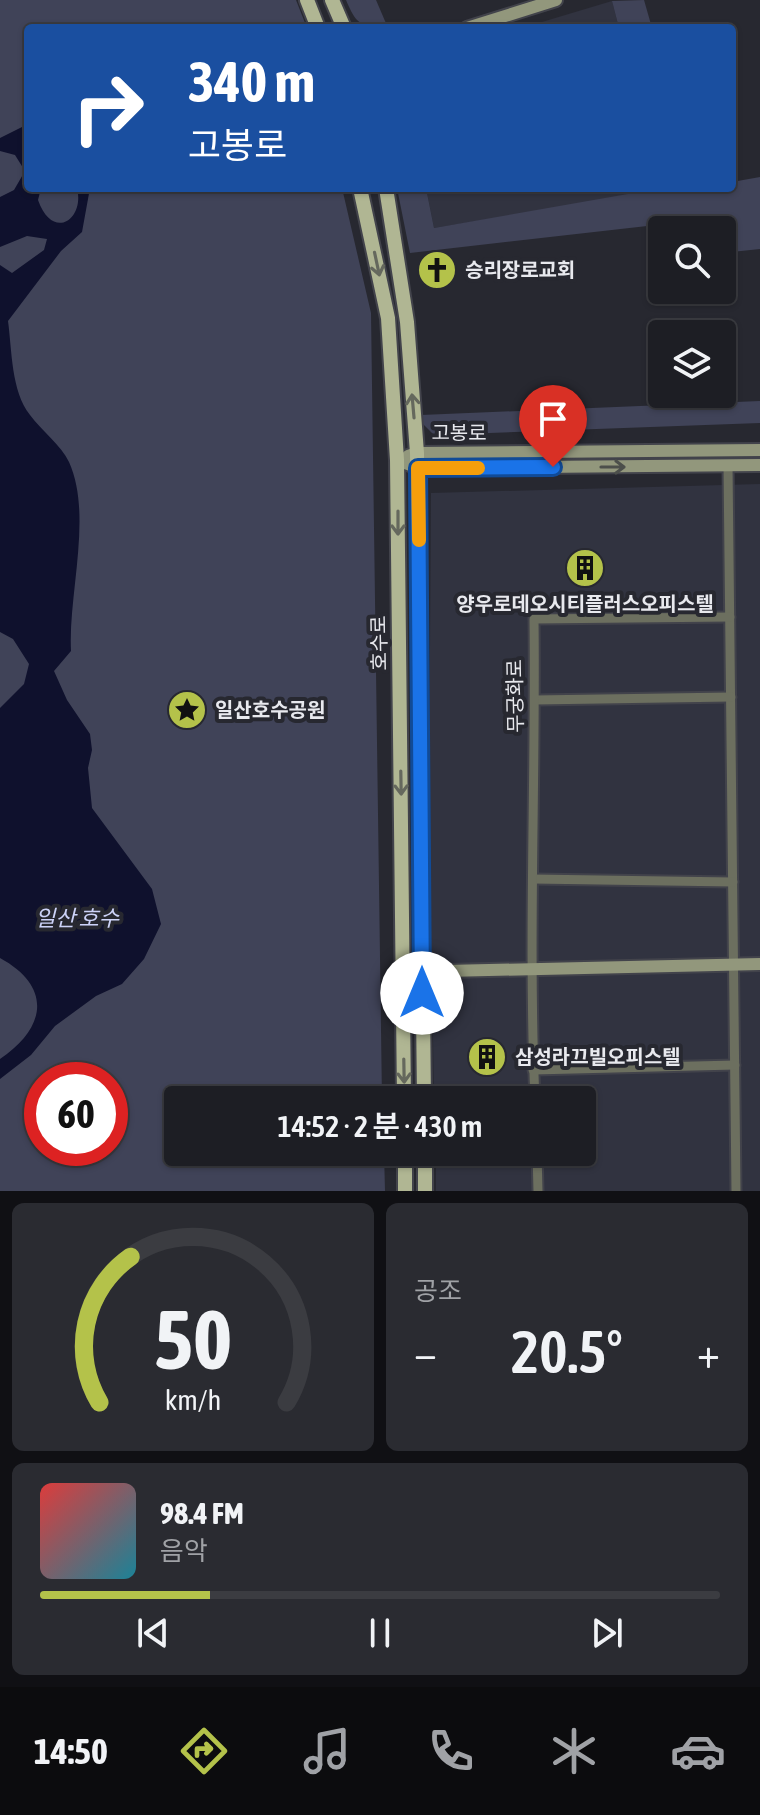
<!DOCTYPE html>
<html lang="ko">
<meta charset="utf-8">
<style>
:root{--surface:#1d1e24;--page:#2a2b31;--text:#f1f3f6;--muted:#a0a2a6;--line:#3b3c41;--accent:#b4c24a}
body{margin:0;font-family:"Asap Condensed","Noto Sans KR",sans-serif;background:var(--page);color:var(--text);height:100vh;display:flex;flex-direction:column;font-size:30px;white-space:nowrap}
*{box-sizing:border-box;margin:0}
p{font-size:26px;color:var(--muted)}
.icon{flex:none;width:44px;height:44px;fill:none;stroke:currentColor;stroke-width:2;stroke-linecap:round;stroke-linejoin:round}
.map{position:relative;height:1191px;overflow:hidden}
.details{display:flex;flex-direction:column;gap:12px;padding:12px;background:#101014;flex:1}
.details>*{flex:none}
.hud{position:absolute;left:24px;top:24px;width:712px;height:168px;border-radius:8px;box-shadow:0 2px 6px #0004,0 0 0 2px var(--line);background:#1a4fa0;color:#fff;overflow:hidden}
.controls{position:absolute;left:648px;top:216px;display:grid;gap:16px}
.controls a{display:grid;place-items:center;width:88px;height:88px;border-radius:8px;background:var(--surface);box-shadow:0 2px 6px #0004,0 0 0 2px var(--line);font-size:40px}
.speed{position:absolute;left:24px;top:1062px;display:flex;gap:16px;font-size:40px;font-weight:700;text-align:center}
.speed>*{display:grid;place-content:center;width:104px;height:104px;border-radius:50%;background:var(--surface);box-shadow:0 2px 6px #0004,0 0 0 2px var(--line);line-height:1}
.speed .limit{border:12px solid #d22;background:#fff;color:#111}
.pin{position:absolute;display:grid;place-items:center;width:68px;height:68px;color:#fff;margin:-82px -34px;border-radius:50% 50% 50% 0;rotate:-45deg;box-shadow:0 0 8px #0007}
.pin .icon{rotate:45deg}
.me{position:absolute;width:88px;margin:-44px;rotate:0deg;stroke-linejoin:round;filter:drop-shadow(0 0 6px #0008)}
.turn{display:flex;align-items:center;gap:28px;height:168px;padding:0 32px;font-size:36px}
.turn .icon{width:104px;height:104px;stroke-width:2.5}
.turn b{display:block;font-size:56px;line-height:68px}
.big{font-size:60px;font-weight:600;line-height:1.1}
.details .card{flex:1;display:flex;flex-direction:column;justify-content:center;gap:12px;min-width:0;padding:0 28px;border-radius:12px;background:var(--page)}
.details .dial{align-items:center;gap:0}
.dial svg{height:208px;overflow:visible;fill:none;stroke:var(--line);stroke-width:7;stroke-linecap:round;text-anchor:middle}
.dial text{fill:var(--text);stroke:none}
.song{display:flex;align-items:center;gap:24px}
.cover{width:96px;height:96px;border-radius:12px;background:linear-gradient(135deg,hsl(0 70% 55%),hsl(190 70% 35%))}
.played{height:8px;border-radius:4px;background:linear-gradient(90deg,var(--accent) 25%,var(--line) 25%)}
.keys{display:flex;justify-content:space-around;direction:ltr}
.heat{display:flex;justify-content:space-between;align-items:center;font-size:44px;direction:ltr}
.details .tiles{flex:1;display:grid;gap:12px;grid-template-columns:1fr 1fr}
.card:last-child{grid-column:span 2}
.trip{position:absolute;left:164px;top:1086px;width:432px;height:80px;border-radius:8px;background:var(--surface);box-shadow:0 2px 6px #0004,0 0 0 2px var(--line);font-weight:600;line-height:80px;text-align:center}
.tabs{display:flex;height:128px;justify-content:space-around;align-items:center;background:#0c0c0e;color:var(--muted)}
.tabs .icon{width:56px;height:56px}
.tabs .on{color:var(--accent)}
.tabs b{font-size:36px;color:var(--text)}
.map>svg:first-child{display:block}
.built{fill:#313340}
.green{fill:#404358;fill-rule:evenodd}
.water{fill:#0f112d}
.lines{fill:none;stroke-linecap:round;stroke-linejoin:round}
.minor-casing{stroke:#42434b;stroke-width:13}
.secondary-casing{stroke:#42434b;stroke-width:16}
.primary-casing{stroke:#42434b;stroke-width:18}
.minor{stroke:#6c6f5f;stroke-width:9}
.secondary{stroke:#92977c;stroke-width:12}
.primary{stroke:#b0b693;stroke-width:14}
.oneway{stroke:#65685d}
.oneway2{stroke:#4c4f4b}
.route-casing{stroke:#114b97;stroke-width:20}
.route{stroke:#1a73e8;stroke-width:14}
.slow{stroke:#f59e0b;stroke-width:14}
.labels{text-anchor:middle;stroke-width:8;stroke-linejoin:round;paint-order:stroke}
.poi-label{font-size:20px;font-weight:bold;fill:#e8e9ee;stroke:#272830;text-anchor:start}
.street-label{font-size:20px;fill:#e8e9ee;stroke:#272830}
.water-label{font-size:22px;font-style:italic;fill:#cdd3f8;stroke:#272830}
</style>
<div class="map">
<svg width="760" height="1191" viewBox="0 0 760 1191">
<rect width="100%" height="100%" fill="#272830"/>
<g class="built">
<polygon points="612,1 619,28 522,28"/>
<polygon points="426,188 662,188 663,191 434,228"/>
<polygon points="760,484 760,1191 436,1191 436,1152 582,1152 582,1100 434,1100 429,802 431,493"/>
</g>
<g class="green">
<path d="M0 0H296L307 28H28V188H342L371 313 382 1100H178V1152H384L385 1191H0ZM42 1080H110V1148H42Z"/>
<path d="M346 0H376L388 28C361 28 356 24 346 0Z"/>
<polygon points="644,0 652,28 619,28 612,1"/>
<polygon points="760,177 760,249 722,253 722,230 662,230 662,258 656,225 410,253 397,188 426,188 434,228 662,188 732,188 732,182"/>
<polygon points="760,401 760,423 434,435 421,422 421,415"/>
</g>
<path class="water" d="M28 124V188H41L38 200C53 242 85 219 77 188H90L82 232 61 251 8 321C12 350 11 391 30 415 42 431 61 445 69 462 93 515 68 594 71 651L54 671 67 700 90 734 92 750 88 768 92 808 152 889 161 924 144 959 122 984 96 996 55 1026 31 1055 0 1079V1059C46 1028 53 987 0 958V708L24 684 29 664 13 639 0 632V265L12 273 44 250 47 239 27 236 0 247V197L14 190 25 171 15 155 0 151V138Z"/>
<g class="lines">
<defs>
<g id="minor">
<polyline points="728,466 736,1191"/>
<polyline points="535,700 731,697"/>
<polyline points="533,879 733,882"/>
<polyline points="533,1070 735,1065"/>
<path d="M535 1100C528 940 536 780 534 619L730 617"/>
<polyline points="537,1152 538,1191"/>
</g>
<g id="secondary">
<polyline points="467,28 556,0"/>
<polyline points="408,456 417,453 760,450"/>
<polyline points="397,460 418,468 760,465"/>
<polyline points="403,972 760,964"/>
</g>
<g id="primary">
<polyline points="307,0 318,28"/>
<polyline points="332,0 344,28"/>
<polyline points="360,188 388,318 397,460 404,1100"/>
<polyline points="386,188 407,322 417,453 424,1100"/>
<polyline points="405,1152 405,1191"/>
<polyline points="425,1152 425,1191"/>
</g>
</defs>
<use href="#minor" class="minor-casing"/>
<use href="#secondary" class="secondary-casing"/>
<use href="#primary" class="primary-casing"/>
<use href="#minor" class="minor"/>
<use href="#secondary" class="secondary"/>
<use href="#primary" class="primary"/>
</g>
<defs><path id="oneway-shaft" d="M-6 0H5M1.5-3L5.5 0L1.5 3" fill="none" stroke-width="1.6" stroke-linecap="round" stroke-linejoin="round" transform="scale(2)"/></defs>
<g class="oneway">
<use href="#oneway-shaft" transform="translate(377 264) rotate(78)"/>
<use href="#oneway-shaft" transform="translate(413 406) rotate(-95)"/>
<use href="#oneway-shaft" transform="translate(398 523) rotate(90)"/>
<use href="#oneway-shaft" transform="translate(401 783) rotate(89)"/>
<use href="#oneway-shaft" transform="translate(404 1071) rotate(89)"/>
</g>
<use class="oneway2" href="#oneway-shaft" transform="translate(613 467)"/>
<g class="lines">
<defs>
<polyline id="route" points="422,993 418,468 553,467"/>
</defs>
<use href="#route" class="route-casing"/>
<use href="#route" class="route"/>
<polyline class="slow" points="419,540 418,468 478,468"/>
</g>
<defs>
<symbol id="church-disc" viewBox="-11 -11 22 22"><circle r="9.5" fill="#b4c24a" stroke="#272830"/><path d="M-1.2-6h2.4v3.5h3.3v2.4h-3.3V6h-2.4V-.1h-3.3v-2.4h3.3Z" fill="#111"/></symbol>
<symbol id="building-disc" viewBox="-11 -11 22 22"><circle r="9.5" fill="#b4c24a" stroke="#272830"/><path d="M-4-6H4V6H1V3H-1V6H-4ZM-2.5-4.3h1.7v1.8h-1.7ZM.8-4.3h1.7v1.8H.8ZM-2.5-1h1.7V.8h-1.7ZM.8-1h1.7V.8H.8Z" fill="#111"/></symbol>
<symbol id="sight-disc" viewBox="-11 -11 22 22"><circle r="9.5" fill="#b4c24a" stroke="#272830"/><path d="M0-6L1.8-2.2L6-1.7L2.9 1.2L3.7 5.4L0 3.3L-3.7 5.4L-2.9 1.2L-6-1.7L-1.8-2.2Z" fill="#111"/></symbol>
</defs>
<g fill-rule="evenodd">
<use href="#church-disc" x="415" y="248" width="44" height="44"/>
<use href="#building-disc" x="563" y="546" width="44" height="44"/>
<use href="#sight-disc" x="165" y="688" width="44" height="44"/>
<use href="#building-disc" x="465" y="1035" width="44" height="44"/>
</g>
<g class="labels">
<g class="poi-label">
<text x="465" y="277">승리장로교회</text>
<text x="585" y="611" text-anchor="middle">양우로데오시티플러스오피스텔</text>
<text x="215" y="717">일산호수공원</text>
<text x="515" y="1064">삼성라끄빌오피스텔</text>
</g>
<g class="street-label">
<text x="459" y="440">고봉로</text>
<text transform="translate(379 643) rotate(-91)" y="7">호수로</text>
<text transform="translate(515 696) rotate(-91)" y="7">무궁화로</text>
</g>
<g class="water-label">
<text x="77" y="926">일산 호수</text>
</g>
</g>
</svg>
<div class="controls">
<a><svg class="icon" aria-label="search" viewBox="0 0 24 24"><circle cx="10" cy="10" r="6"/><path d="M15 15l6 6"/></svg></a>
<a><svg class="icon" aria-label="layers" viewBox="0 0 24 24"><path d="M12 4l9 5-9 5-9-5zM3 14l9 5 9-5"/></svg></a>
</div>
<div class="speed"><div class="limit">60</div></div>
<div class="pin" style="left:553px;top:467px;background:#d93025"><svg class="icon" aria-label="arrive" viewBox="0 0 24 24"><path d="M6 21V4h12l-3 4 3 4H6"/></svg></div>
<svg class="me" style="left:422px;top:993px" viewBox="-20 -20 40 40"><circle r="19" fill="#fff"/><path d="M0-13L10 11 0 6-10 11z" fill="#1a73e8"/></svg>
<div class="trip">14:52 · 2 분 · 430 m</div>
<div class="hud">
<div class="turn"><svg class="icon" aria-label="right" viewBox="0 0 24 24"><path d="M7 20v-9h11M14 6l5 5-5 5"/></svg><div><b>340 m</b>고봉로</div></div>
</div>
</div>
<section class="details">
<div class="tiles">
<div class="card dial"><svg viewBox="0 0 100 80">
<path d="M14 69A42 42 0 1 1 86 69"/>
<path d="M14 69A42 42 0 0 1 26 13" stroke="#b4c24a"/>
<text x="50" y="56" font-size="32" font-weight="700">50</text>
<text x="50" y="72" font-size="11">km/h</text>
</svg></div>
<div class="card"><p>공조</p>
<div class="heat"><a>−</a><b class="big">20.5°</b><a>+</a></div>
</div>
<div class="card">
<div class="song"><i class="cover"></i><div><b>98.4 FM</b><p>음악</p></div></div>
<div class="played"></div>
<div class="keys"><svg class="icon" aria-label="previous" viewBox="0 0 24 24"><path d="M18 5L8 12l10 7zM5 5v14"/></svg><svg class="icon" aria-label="pause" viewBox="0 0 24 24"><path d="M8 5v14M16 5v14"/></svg><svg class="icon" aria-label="next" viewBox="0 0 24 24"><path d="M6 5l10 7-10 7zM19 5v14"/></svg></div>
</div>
</div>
</section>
<nav class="tabs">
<b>14:50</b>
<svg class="icon on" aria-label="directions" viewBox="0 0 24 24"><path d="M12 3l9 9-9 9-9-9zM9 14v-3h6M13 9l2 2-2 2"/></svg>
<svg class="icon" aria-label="music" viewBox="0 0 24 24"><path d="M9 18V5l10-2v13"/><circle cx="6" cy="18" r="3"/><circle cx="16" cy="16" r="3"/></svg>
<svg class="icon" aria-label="phone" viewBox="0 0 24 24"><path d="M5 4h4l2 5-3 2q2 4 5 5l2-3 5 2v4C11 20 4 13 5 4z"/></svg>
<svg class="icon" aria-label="climate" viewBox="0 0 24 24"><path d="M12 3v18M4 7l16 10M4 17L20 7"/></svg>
<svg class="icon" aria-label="car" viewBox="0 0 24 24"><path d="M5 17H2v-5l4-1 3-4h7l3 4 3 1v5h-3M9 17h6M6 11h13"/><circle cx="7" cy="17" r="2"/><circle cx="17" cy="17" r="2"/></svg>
</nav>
